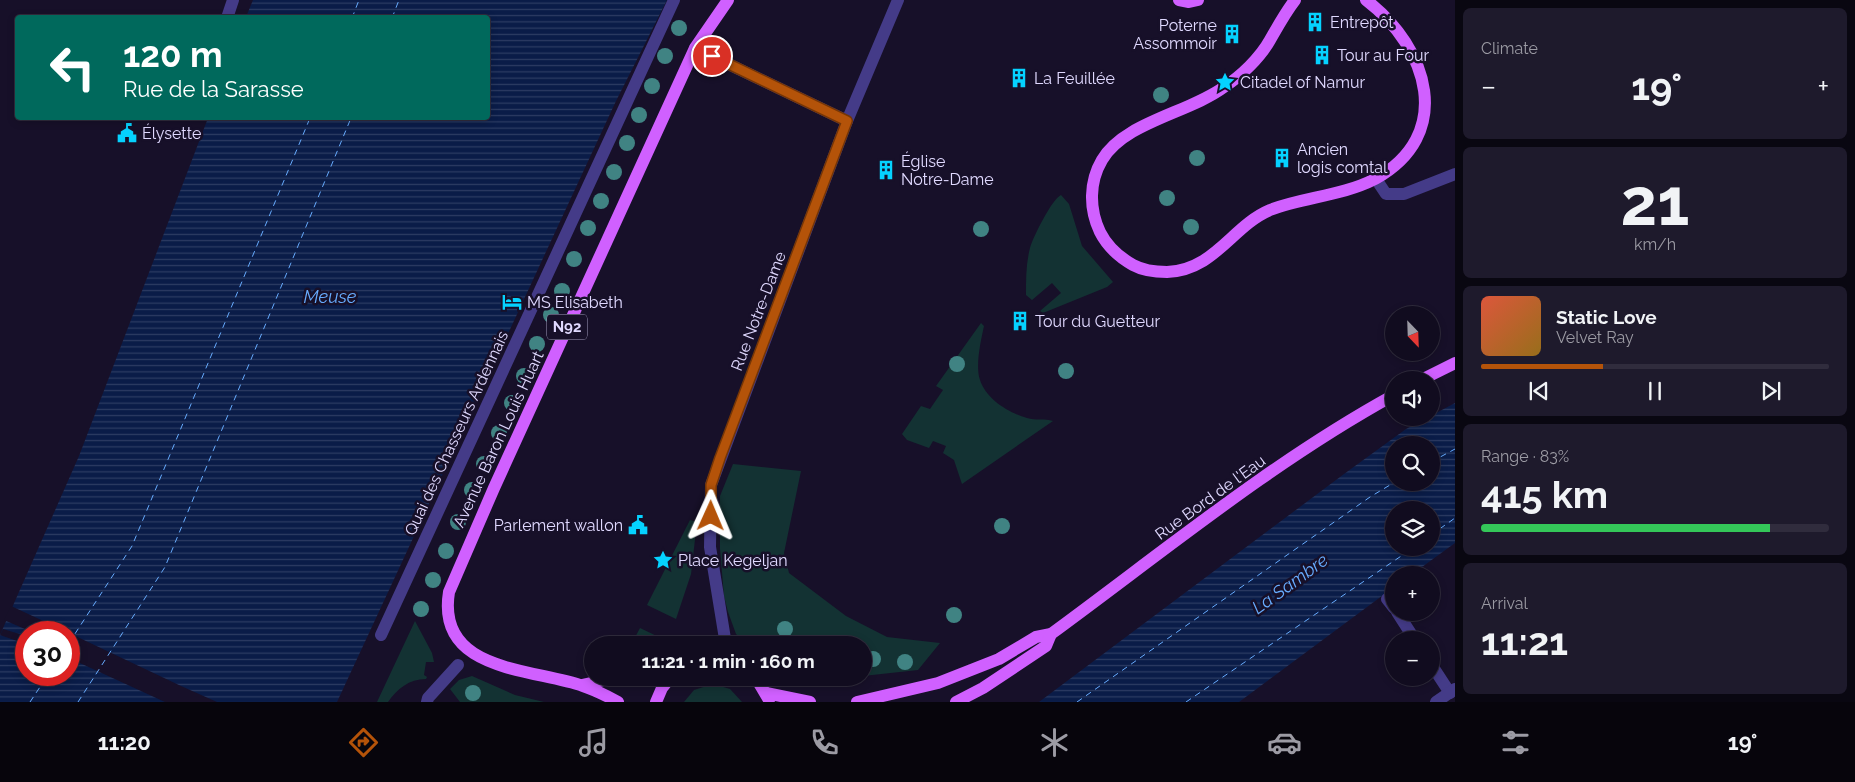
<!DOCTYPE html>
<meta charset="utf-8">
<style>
:root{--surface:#110c1f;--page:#1e1a2c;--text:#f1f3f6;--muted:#9c9ba4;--line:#302c3d;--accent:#b45309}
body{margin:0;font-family:Raleway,sans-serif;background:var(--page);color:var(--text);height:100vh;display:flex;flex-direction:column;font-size:19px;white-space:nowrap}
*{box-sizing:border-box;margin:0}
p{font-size:16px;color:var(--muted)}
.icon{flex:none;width:28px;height:28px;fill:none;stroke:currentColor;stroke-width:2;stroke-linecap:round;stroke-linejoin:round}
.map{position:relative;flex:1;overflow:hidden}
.details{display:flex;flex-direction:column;gap:8px;padding:8px;background:#090711;width:400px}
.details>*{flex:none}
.banner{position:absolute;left:15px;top:15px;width:475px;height:105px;border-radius:5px;box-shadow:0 2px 8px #0003,0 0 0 1px var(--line);background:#00695c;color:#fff;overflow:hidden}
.needle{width:32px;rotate:157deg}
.tools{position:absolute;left:1385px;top:306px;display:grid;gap:10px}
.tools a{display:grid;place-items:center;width:55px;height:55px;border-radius:50%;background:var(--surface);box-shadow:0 2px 8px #0003,0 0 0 1px var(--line);font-size:25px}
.speed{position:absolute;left:15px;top:621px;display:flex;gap:10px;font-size:25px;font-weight:700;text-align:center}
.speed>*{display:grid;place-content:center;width:65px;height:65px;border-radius:50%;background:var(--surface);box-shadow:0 2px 8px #0003,0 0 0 1px var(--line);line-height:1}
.speed .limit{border:8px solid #d22;background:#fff;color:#111}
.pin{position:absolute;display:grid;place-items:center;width:42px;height:42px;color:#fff;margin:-21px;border:2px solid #fff;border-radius:50%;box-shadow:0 1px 5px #0007}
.me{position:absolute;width:55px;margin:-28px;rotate:1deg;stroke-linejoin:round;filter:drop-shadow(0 0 4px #0008)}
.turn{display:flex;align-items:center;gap:18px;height:105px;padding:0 25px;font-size:22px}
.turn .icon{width:65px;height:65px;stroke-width:2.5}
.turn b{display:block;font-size:35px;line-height:42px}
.big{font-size:38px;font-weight:700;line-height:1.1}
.details .card{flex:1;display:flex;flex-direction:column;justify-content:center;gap:8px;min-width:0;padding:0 18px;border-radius:8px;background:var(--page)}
.details .dial{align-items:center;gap:0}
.dial b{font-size:65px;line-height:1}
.song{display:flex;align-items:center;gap:15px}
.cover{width:60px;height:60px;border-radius:8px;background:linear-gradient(135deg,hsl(10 70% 55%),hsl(40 70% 35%))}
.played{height:5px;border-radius:2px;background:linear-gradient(90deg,var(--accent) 35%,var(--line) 35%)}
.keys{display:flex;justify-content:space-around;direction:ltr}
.heat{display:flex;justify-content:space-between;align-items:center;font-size:28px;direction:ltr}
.charge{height:8px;border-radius:4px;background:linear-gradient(90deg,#34c759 83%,var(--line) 0)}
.trip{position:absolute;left:584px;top:636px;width:288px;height:50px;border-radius:25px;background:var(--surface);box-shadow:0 2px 8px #0003,0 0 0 1px var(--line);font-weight:700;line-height:50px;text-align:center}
.tabs{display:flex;height:80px;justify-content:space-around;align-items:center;background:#07050c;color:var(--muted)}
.tabs .icon{width:35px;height:35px}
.tabs .active{color:var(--accent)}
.tabs b{font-size:22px;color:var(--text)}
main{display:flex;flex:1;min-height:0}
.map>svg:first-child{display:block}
.green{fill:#133233}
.water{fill:url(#water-rules);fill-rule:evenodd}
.pier{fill:#171029}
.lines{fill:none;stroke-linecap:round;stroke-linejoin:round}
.ferry{stroke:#67acff;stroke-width:1;stroke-dasharray:6 5;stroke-linecap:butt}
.minor{stroke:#443b88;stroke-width:12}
.major{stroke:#d060ff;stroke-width:12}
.tree{fill:#408383}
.route-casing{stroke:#753606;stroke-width:12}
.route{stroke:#b45309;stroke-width:9}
.labels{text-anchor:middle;stroke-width:5;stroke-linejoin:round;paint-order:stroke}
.shield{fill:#171029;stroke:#a49dbf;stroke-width:1}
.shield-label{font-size:15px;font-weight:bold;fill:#e0d9ff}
.poi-label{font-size:16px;fill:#e0d9ff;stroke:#171029;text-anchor:start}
.street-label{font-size:16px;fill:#e0d9ff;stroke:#171029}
.water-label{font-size:18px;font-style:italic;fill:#67acff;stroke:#171029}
</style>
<main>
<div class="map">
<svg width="1455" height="702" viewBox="0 0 1455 702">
<defs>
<pattern id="water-rules" width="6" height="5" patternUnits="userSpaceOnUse" patternTransform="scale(1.25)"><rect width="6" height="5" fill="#0a1c48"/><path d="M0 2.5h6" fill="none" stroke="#2d3c63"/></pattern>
</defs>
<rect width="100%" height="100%" fill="#171029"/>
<g class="green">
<path d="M1061 195 1069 204 1082 246 1113 282 1107 287 1043 313 1040 311 1061 293 1052 283 1032 300 1026 295C1026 279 1026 263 1030 248 1033 237 1052 199 1061 195Z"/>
<path d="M981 323 984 326C981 340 975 366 980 380 986 399 1009 413 1027 418 1035 421 1045 418 1053 421L962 484 954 460 943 453 946 446 933 441 929 448 907 440 902 434 921 406 930 409 943 390 936 386Z"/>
<polygon points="733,464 801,471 784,553 789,573 846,616 887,637 940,643 918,670 863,676 862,645 747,645 736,634 728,612 724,596 720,549 720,496"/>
<polygon points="690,520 697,522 691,574 676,619 647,605"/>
<path d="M415 621 432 653 434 662H426L424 675 427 677 426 679C409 679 397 689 388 702H377Z"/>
<polygon points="640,628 665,640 656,645 631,645"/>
<polygon points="472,676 515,695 544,702 460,702 450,689 459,680"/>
<polygon points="780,678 854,678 793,681"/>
<polygon points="713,684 730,689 742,702 684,702 694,690"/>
</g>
<g class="water">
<path d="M253 0H667L616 101 337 702H0V635L79 456 208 118H488V18L246 17ZM26 632H69V675H26Z"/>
<path d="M1455 403V543L1411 575H1394V587L1239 702H1039L1344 474 1406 429ZM1394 445H1431V482H1394ZM1394 510H1431V548H1394Z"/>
</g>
<g class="pier">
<polygon points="11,606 67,632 32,632 4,620"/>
<polygon points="3,629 26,636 26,644 0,635"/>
<polygon points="69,633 181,686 217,702 165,702 69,658 69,651 74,652 69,649"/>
</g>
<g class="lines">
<g class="ferry">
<polyline points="352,18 359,0"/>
<polyline points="392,18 399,0"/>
<polyline points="1431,462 1455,449"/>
<polyline points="1431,535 1455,518"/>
<polyline points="69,643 132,546 310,118"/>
<polyline points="30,702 48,675"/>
<polyline points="78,702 165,567 351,118"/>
<polyline points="1077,702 1370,497 1395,482"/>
<polyline points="1186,702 1413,548"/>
</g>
<g class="minor">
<polyline points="227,18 233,0"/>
<polyline points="695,48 847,121"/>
<polyline points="1376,179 1386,194 1404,194 1455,174"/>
<polyline points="1387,599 1394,608"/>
<polyline points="1397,612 1415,640"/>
<polyline points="381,635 674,0"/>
<polyline points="726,645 710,547 711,485 847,121 898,0"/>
<polyline points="1431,664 1450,693"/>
<polyline points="427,702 428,698 458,665"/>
<polyline points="1436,702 1455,689"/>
</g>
<g class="major">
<polyline points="1179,0 1189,2 1198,0"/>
<path d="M1295 0C1285 13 1278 26 1270 40 1260 58 1241 76 1224 87 1189 113 1124 122 1102 160 1089 182 1089 209 1100 232 1107 246 1119 257 1133 265 1144 271 1155 272 1167 272 1215 270 1232 226 1270 210 1304 197 1342 196 1375 179 1455 135 1429 48 1366 0"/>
<polyline points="1421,380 1455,363"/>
<polyline points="756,678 769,700"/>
<polyline points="582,685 613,678"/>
<polyline points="766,693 810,702"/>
<path d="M618 702C607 696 595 690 583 686 531 668 436 672 449 592L494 488 695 48 728 0"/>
<polyline points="656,702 662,688 670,678"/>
<path d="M857 702 938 683 999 659 1036 637 1051 634C1163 552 1272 462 1394 395"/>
<polyline points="956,702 983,688 1046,646 1051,634"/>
</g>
</g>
<g class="tree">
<circle cx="679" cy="28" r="8"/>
<circle cx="665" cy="56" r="8"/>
<circle cx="652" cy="86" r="8"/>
<circle cx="1161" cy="95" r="8"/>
<circle cx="639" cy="115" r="8"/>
<circle cx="627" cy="143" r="8"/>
<circle cx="1197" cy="158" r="8"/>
<circle cx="614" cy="172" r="8"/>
<circle cx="1167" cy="198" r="8"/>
<circle cx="601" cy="201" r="8"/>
<circle cx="1191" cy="227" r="8"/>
<circle cx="588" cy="228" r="8"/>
<circle cx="981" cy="229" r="8"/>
<circle cx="574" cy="259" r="8"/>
<circle cx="562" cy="291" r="8"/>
<circle cx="551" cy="315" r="8"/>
<circle cx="537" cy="344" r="8"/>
<circle cx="957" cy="364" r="8"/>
<circle cx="1066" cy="371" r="8"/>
<circle cx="524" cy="376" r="8"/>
<circle cx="512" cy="403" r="8"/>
<circle cx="499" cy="433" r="8"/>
<circle cx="484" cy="464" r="8"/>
<circle cx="472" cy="490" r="8"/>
<circle cx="458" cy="522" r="8"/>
<circle cx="1002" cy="526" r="8"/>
<circle cx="446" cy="551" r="8"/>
<circle cx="433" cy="580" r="8"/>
<circle cx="421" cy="609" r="8"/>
<circle cx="954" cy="615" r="8"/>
<circle cx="785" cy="629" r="8"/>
<circle cx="873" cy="659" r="8"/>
<circle cx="905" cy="662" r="8"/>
<circle cx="473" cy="693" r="8"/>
</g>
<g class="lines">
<defs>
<polyline id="route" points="711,516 711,485 720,458 847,121 712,56"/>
</defs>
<use href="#route" class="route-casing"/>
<use href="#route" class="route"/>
</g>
<defs>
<symbol id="building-bare" viewBox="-9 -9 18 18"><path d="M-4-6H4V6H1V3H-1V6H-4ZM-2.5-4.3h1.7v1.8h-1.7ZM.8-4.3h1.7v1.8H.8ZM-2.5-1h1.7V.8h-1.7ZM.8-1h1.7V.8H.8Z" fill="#05d2ff" stroke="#171029" stroke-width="2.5" paint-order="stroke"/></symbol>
<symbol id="sight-bare" viewBox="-9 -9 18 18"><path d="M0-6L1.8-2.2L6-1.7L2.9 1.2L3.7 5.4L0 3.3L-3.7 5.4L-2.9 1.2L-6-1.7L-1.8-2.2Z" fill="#05d2ff" stroke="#171029" stroke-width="2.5" paint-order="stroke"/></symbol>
<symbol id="civic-bare" viewBox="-9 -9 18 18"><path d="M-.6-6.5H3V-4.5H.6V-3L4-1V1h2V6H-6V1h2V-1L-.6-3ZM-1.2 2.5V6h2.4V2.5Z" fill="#05d2ff" stroke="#171029" stroke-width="2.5" paint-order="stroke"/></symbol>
<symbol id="hotel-bare" viewBox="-9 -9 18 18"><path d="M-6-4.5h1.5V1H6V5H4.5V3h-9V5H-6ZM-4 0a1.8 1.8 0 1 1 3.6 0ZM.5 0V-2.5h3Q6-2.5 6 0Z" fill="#05d2ff" stroke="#171029" stroke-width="2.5" paint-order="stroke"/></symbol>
</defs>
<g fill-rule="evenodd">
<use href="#building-bare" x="1301" y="8" width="28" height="28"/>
<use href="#building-bare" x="1218" y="20" width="28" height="28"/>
<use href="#building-bare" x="1308" y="41" width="28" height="28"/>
<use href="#building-bare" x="1005" y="64" width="28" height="28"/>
<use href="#sight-bare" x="1211" y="68" width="28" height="28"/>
<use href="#civic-bare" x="113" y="119" width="28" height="28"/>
<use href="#building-bare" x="1268" y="144" width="28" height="28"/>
<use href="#building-bare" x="872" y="156" width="28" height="28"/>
<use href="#hotel-bare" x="498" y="288" width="28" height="28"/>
<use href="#building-bare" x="1006" y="307" width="28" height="28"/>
<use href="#civic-bare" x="624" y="511" width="28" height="28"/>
<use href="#sight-bare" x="649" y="546" width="28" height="28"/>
</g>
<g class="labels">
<rect class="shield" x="547" y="314.5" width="40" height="25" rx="4"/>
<g class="shield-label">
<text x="567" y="332">N92</text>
</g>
<g class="poi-label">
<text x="1330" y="28">Entrepôt</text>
<text x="1217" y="31" text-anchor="end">Poterne<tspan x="1217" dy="18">Assommoir</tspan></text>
<text x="1337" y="61">Tour au Four</text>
<text x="1034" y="84">La Feuillée</text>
<text x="1240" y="88">Citadel of Namur</text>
<text x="142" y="139">Élysette</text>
<text x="1297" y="155">Ancien<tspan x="1297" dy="18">logis comtal</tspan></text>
<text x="901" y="167">Église<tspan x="901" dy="18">Notre-Dame</tspan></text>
<text x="527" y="308">MS Elisabeth</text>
<text x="1035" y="327">Tour du Guetteur</text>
<text x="623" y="531" text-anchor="end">Parlement wallon</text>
<text x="678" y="566">Place Kegeljan</text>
</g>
<g class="street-label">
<text transform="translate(758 311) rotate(-69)" y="6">Rue Notre-Dame</text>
<text transform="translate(456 433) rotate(-65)" y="6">Quai des Chasseurs Ardennais</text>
<text transform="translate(498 439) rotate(-65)" y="6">Avenue Baron Louis Huart</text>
<text transform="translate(1210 497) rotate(-36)" y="6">Rue Bord de l'Eau</text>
</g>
<g class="water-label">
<text x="330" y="303">Meuse</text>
<text transform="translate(1290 584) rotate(-36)" y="6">La Sambre</text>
</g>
</g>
</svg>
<div class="tools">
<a><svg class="needle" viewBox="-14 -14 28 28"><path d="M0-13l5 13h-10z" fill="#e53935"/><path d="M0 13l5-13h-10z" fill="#9c9ba4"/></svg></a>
<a><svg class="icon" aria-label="sound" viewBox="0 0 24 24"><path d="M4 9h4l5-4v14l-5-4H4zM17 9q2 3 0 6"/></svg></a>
<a><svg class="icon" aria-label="search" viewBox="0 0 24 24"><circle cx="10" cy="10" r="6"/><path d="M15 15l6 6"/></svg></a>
<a><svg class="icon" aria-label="layers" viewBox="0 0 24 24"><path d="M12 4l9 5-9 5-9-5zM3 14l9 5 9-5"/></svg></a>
<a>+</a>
<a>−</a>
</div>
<div class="speed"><div class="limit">30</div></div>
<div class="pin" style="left:712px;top:56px;background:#d93025"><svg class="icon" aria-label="arrive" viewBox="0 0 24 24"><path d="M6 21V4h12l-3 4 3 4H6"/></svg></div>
<svg class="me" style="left:711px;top:516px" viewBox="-20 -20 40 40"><path d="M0-17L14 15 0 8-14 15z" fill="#b45309" stroke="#fff" stroke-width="4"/></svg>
<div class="trip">11:21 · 1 min · 160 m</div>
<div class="banner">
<div class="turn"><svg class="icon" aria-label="left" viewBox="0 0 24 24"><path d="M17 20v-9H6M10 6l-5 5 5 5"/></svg><div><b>120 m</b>Rue de la Sarasse</div></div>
</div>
</div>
<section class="details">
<div class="card"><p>Climate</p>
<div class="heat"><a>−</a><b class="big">19°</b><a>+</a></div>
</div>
<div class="card dial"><b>21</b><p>km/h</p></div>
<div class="card">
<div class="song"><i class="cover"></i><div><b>Static Love</b><p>Velvet Ray</p></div></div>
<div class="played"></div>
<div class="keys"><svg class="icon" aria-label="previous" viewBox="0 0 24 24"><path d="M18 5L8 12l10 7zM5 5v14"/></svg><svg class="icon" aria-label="pause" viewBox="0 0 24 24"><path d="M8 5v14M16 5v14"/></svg><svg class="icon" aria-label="next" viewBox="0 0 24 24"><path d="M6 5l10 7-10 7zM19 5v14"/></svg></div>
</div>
<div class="card"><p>Range · 83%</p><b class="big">415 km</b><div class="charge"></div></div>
<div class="card"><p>Arrival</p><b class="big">11:21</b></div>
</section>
</main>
<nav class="tabs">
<b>11:20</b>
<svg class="icon active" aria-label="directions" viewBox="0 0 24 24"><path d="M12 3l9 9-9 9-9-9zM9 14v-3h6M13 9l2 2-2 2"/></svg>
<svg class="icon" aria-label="music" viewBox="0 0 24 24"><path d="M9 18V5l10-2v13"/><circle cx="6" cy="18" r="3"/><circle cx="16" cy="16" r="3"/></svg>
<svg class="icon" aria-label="phone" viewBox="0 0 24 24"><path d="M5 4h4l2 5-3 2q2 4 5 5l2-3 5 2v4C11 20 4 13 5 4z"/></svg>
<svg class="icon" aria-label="climate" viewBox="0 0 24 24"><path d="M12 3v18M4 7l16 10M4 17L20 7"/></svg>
<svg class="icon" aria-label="car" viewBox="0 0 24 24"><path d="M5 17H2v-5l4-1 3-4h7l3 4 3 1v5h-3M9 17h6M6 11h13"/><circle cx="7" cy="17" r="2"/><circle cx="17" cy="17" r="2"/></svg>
<svg class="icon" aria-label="filters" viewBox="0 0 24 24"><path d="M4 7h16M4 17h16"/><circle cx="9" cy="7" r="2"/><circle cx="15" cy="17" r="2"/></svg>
<b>19°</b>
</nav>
